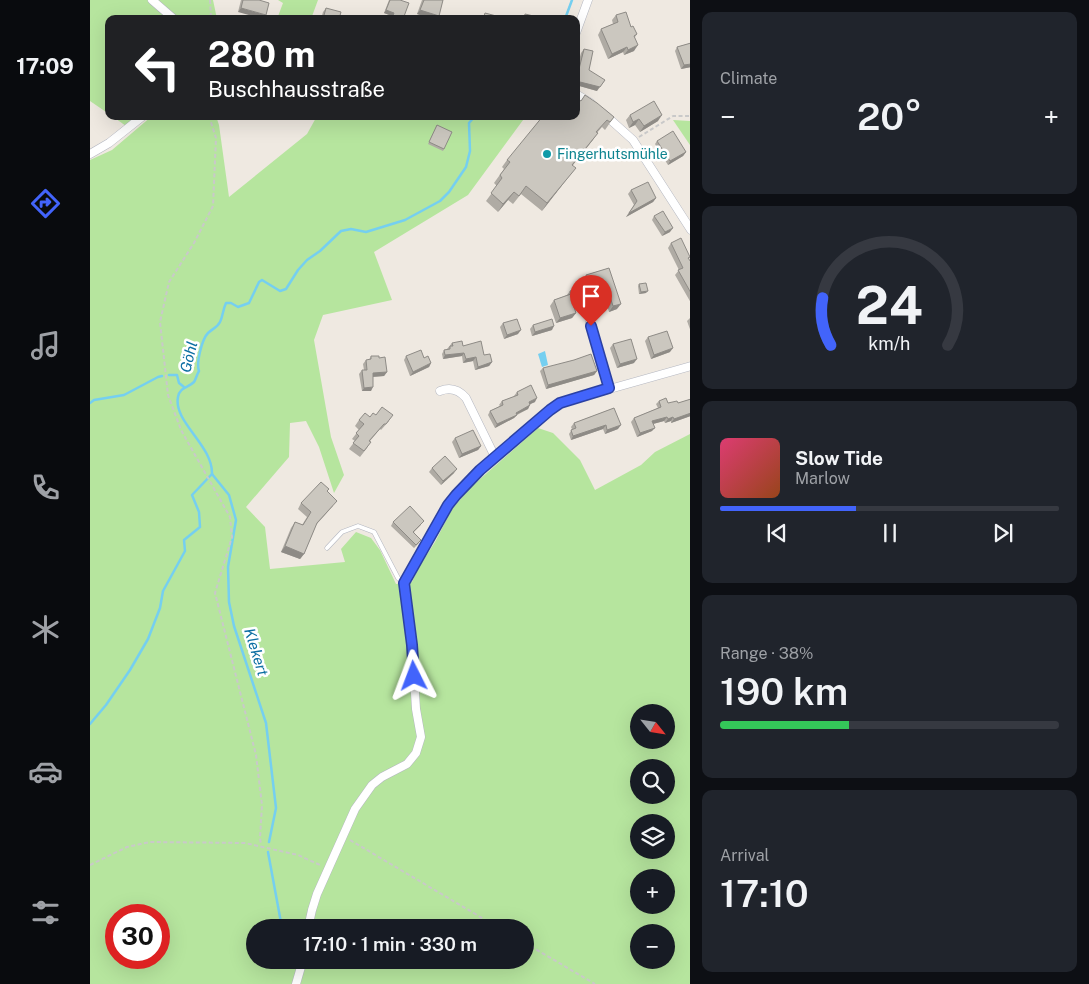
<!DOCTYPE html>
<meta charset="utf-8">
<style>
:root{--surface:#171b24;--page:#20242c;--text:#f1f3f6;--muted:#9ea1a6;--line:#363941;--accent:#4264fb}
body{margin:0;font-family:"Public Sans",sans-serif;background:var(--page);color:var(--text);height:100vh;display:flex;flex-direction:column;font-size:19px;white-space:nowrap}
*{box-sizing:border-box;margin:0}
p{font-size:16px;color:var(--muted)}
.icon{flex:none;width:28px;height:28px;fill:none;stroke:currentColor;stroke-width:2;stroke-linecap:round;stroke-linejoin:round}
.map{position:relative;flex:1;overflow:hidden}
.sheet{display:flex;flex-direction:column;gap:12px;padding:12px;background:#0d0f14;width:399px}
.sheet>*{flex:none}
.hud{position:absolute;left:15px;top:15px;width:475px;height:105px;border-radius:10px;box-shadow:0 5px 20px #0002;background:#202124;color:#fff;overflow:hidden}
.needle{width:32px;rotate:120deg}
.tools{position:absolute;left:540px;top:704px;display:grid;gap:10px}
.tools a{display:grid;place-items:center;width:45px;height:45px;border-radius:50%;background:var(--surface);box-shadow:0 5px 20px #0002;font-size:25px}
.speed{position:absolute;left:15px;top:904px;display:flex;gap:10px;font-size:25px;font-weight:700;text-align:center}
.speed>*{display:grid;place-content:center;width:65px;height:65px;border-radius:50%;background:var(--surface);box-shadow:0 5px 20px #0002;line-height:1}
.speed .limit{border:8px solid #d22;background:#fff;color:#111}
.pin{position:absolute;display:grid;place-items:center;width:42px;height:42px;color:#fff;margin:-51px -21px;border-radius:50% 50% 50% 0;rotate:-45deg;box-shadow:0 0 5px #0007}
.pin .icon{rotate:45deg}
.me{position:absolute;width:55px;margin:-28px;rotate:357deg;stroke-linejoin:round;filter:drop-shadow(0 0 4px #0008)}
.turn{display:flex;align-items:center;gap:18px;height:105px;padding:0 20px;font-size:22px}
.turn .icon{width:65px;height:65px;stroke-width:2.5}
.turn b{display:block;font-size:35px;line-height:42px}
.big{font-size:38px;font-weight:600;line-height:1.1}
.sheet .tile{flex:1;display:flex;flex-direction:column;justify-content:center;gap:8px;min-width:0;padding:0 18px;border-radius:10px;background:var(--page)}
.sheet .dial{align-items:center;gap:0}
.dial svg{height:130px;overflow:visible;fill:none;stroke:var(--line);stroke-width:7;stroke-linecap:round;text-anchor:middle}
.dial text{fill:var(--text);stroke:none}
.song{display:flex;align-items:center;gap:15px}
.cover{width:60px;height:60px;border-radius:8px;background:linear-gradient(135deg,hsl(340 70% 55%),hsl(20 70% 35%))}
.played{height:5px;border-radius:2px;background:linear-gradient(90deg,var(--accent) 40%,var(--line) 40%)}
.keys{display:flex;justify-content:space-around;direction:ltr}
.heat{display:flex;justify-content:space-between;align-items:center;font-size:28px;direction:ltr}
.charge{height:8px;border-radius:4px;background:linear-gradient(90deg,#34c759 38%,var(--line) 0)}
.trip{position:absolute;left:156px;top:919px;width:288px;height:50px;border-radius:25px;background:var(--surface);box-shadow:0 5px 20px #0002;font-weight:600;line-height:50px;text-align:center}
main{display:flex;flex:1;min-height:0}
.dock{display:flex;flex-direction:column;width:90px;justify-content:space-around;align-items:center;background:#090b0e;color:var(--muted)}
.dock .icon{width:35px;height:35px}
.dock .active{color:var(--accent)}
.dock b{font-size:22px;color:var(--text)}
.map>svg:first-child{display:block}
.green{fill:#b6e59e;fill-rule:evenodd}
.water{fill:#75cff0}
.lines{fill:none;stroke-linecap:round;stroke-linejoin:round}
.stream{stroke:#75cff0;stroke-width:2.5}
.lane-casing{stroke:#b4b7c1;stroke-width:5}
.street-casing{stroke:#b4b7c1;stroke-width:9}
.path{stroke:#c9c9c9;stroke-width:2;stroke-dasharray:4 2.5;stroke-linecap:butt}
.lane{stroke:#fff;stroke-width:4}
.street{stroke:#fff;stroke-width:8}
.wall{fill:#afaba4}
.shaded-wall{fill:#8e8b86}
.building{fill:#cbc7bf;stroke:#8e8b86}
.route-casing{stroke:#2b41a3;stroke-width:12}
.route{stroke:#4264fb;stroke-width:9}
.culture-dot{fill:#0f9aa8;stroke:#fff;stroke-width:2}
.labels{text-anchor:middle;stroke-width:5;stroke-linejoin:round;paint-order:stroke}
.culture-label{font-size:14px;fill:#0d838f;stroke:#fff;text-anchor:start}
.water-label{font-size:15px;font-style:italic;fill:#0d6fa3;stroke:#fff}
</style>
<main>
<nav class="dock">
<b>17:09</b>
<svg class="icon active" aria-label="directions" viewBox="0 0 24 24"><path d="M12 3l9 9-9 9-9-9zM9 14v-3h6M13 9l2 2-2 2"/></svg>
<svg class="icon" aria-label="music" viewBox="0 0 24 24"><path d="M9 18V5l10-2v13"/><circle cx="6" cy="18" r="3"/><circle cx="16" cy="16" r="3"/></svg>
<svg class="icon" aria-label="phone" viewBox="0 0 24 24"><path d="M5 4h4l2 5-3 2q2 4 5 5l2-3 5 2v4C11 20 4 13 5 4z"/></svg>
<svg class="icon" aria-label="climate" viewBox="0 0 24 24"><path d="M12 3v18M4 7l16 10M4 17L20 7"/></svg>
<svg class="icon" aria-label="car" viewBox="0 0 24 24"><path d="M5 17H2v-5l4-1 3-4h7l3 4 3 1v5h-3M9 17h6M6 11h13"/><circle cx="7" cy="17" r="2"/><circle cx="17" cy="17" r="2"/></svg>
<svg class="icon" aria-label="filters" viewBox="0 0 24 24"><path d="M4 7h16M4 17h16"/><circle cx="9" cy="7" r="2"/><circle cx="15" cy="17" r="2"/></svg>
</nav>
<div class="map">
<svg width="601" height="984" viewBox="0 0 601 984">
<rect width="100%" height="100%" fill="#efe9e1"/>
<g class="green">
<polygon points="0,0 123,0 127,19 19,19 19,114 0,101"/>
<polygon points="188,0 228,0 221,19 187,19 193,3"/>
<polygon points="22,116 48,116 36,126"/>
<path d="M62 116H126L129 125 139 197 217 134 227 116H436L378 195 284 252 302 300 233 315 224 340 241 437 254 475 244 493 229 447 216 421 200 423 199 457 156 507 175 527 180 569 255 562 251 549 266 532 281 538 290 550 306 584 322 582 327 570 345 542 362 509 381 487 448 428 463 433 490 460 505 490 551 465 565 452 600 434V984H208L203 982 202 984H0V160L22 150ZM549 712H576V740H549ZM549 768H576V795H549ZM549 822H576V850H549ZM549 878H576V905H549ZM26 915H69V958H26ZM165 928H435V960H165ZM549 932H576V960H549Z"/>
<polygon points="583,120 600,121 600,145"/>
</g>
<polygon class="water" points="455,351 458,365 452,367 448,354"/>
<g class="lines">
<g class="stream">
<polyline points="475,19 482,0"/>
<polyline points="79,375 87,375 89,383 94,387"/>
<polyline points="0,403 4,400 34,395 68,377 72,376"/>
<polyline points="122,474 139,495 146,520 138,567 139,602 144,626 176,723 186,808 179,842"/>
<path d="M0 724 16 705 40 670 58 639 70 608 73 591 95 551 94 540 110 527 109 512 102 495 122 474C123 445 83 422 88 397 90 387 98 388 104 382 106 379 107 374 109 371 106 363 112 339 118 333 122 329 127 328 130 322 133 316 133 309 136 303H141L148 307 159 303 169 282 172 280 190 291 196 289 208 270 217 260 230 251 251 231 261 229 276 232 315 220 350 201 359 192 376 167 380 151 379 123 385 116"/>
<polyline points="178,852 192,928"/>
<polyline points="199,960 200,965"/>
</g>
<defs>
<g id="lane">
<polyline points="498,322 503,331 519,388"/>
<polyline points="237,548 252,532 268,526 284,532 308,578 313,583"/>
</g>
<g id="street">
<polyline points="62,0 84,19"/>
<polyline points="486,33 498,0"/>
<polyline points="486,94 501,103"/>
<polyline points="514,114 543,140 601,230"/>
<polyline points="0,154 19,143 53,116"/>
<path d="M350 391C360 387 369 390 376 398L405 457"/>
<polyline points="218,928 222,910 227,894 265,809 282,785 292,777 317,764 326,753 331,737 326,709 322,645 313,583 358,505 366,495 405,457 460,410 470,403 601,366"/>
<polyline points="206,984 213,960"/>
</g>
</defs>
<use href="#lane" class="lane-casing"/>
<use href="#street" class="street-casing"/>
<g class="path">
<polyline points="120,0 121,19"/>
<polyline points="119,116 126,138 123,206 104,243 79,282 70,322 78,395 91,430 140,517 142,537 125,593 166,755 172,805 170,838 171,845"/>
<polyline points="549,137 583,116 601,116"/>
<polyline points="260,840 409,928"/>
<polyline points="0,865 37,847 60,842 155,843 208,855 230,865"/>
<polyline points="435,943 505,984"/>
</g>
<use href="#lane" class="lane"/>
<use href="#street" class="street"/>
</g>
<g class="wall">
<polygon points="151,0 169,0 148,12"/>
<polygon points="299,0 310,0 313,19 301,19 302,16 294,13"/>
<polygon points="332,0 353,0 346,19 343,19 327,14"/>
<polygon points="236,8 249,19 231,19 233,12"/>
<polygon points="526,15 541,27 547,34 545,37 544,51 534,55 533,52 518,59 508,35 511,29 523,24 522,20"/>
<polygon points="601,43 601,67 591,69 585,51 587,47"/>
<polygon points="494,49 499,70 507,91 486,85 486,72 491,53"/>
<polygon points="491,101 524,117 515,130 512,127 507,133 502,141 483,165 480,175 452,211 431,194 423,204 418,200 408,212 396,201 407,186 404,183 414,169 412,167 417,160"/>
<polygon points="540,115 568,121 550,132 545,125 539,128 536,120"/>
<polygon points="347,125 354,149 353,151 338,144"/>
<polygon points="567,141 596,152 593,156 578,165 565,144"/>
<polygon points="541,190 566,198 563,202 536,217 544,205 538,194"/>
<polygon points="564,216 580,232 572,236 562,220"/>
<polygon points="581,243 600,257 599,259 601,262 601,303 585,275 589,270 578,248"/>
<polygon points="519,268 527,309 519,312 513,292 494,298 491,303 483,305 486,313 482,318 466,323 460,306 464,300 477,295 480,291 495,287 493,281 496,275"/>
<polygon points="549,284 556,293 549,294 548,286"/>
<polygon points="601,317 601,332 597,321"/>
<polygon points="413,323 428,334 414,339 410,327"/>
<polygon points="443,325 462,330 442,336 440,329"/>
<polygon points="558,337 580,352 561,359 555,341"/>
<polygon points="362,343 373,346 394,355 402,362 399,366 385,370 383,361 373,363 372,356 353,359 352,354 354,350 357,349"/>
<polygon points="523,344 544,363 527,368 520,348"/>
<polygon points="281,356 289,358 297,372 294,376 283,377 281,391 272,391 269,374 272,370 274,370 273,364 276,360 279,360"/>
<polygon points="316,356 334,358 341,363 339,367 320,376 314,360"/>
<polygon points="453,368 507,371 504,375 456,389 450,371"/>
<polygon points="427,392 445,402 440,404 438,409 427,415 424,418 405,428 398,415 400,411 410,406 409,405 412,401 425,396 424,396"/>
<polygon points="601,399 601,416 581,423 581,421 575,423 574,421 563,424 562,431 547,437 541,422 544,418 568,408 566,404 569,401 578,403 588,403"/>
<polygon points="524,408 528,429 515,434 513,429 481,440 479,434 482,429 481,427 484,423"/>
<polygon points="280,417 299,421 291,430 290,429 280,441 277,448 270,457 259,449 265,441 262,439 269,430 265,426 269,420"/>
<polygon points="365,438 391,446 388,450 369,458 362,442"/>
<polygon points="342,468 364,473 351,485 339,472"/>
<polygon points="237,492 243,506 226,525 214,554 210,559 191,552 201,528 205,522 212,525 217,517 208,509 211,503"/>
<polygon points="303,522 331,525 324,532 329,543 324,548 301,526"/>
</g>
<g class="shaded-wall">
<polygon points="151,8 176,15 173,19 148,12"/>
<polygon points="296,10 304,13 302,16 294,13"/>
<polygon points="330,10 349,16 346,19 343,19 327,14"/>
<polygon points="548,45 544,51 534,55 538,50"/>
<polygon points="537,47 533,52 518,59 522,54"/>
<polygon points="601,64 601,67 591,69 594,65"/>
<polygon points="515,80 507,91 486,85 486,81"/>
<polygon points="572,115 568,121 550,132 554,126"/>
<polygon points="549,119 545,125 539,128 543,122"/>
<polygon points="508,133 502,141 477,172 482,165"/>
<polygon points="596,152 593,156 578,165 580,161"/>
<polygon points="486,168 480,175 452,211 457,203"/>
<polygon points="424,192 418,200 408,212 413,204"/>
<polygon points="566,198 563,202 536,217 539,213"/>
<polygon points="583,228 580,232 572,236 575,232"/>
<polygon points="517,287 513,292 494,298 491,303 478,307 482,301 493,294"/>
<polygon points="558,291 556,293 549,294 551,292"/>
<polygon points="531,304 527,309 519,312 523,306"/>
<polygon points="486,313 482,318 466,323 470,318"/>
<polygon points="464,326 462,330 442,336 445,332"/>
<polygon points="431,330 428,334 414,339 417,335"/>
<polygon points="583,348 580,352 561,359 564,355"/>
<polygon points="374,353 372,356 353,359 355,355"/>
<polygon points="386,357 383,361 373,363 376,359"/>
<polygon points="547,359 544,363 527,368 530,364"/>
<polygon points="402,362 399,366 385,370 388,367"/>
<polygon points="341,363 339,367 320,376 323,372"/>
<polygon points="507,371 504,375 456,389 458,385"/>
<polygon points="297,372 294,376 280,377 283,373"/>
<polygon points="283,387 281,391 272,391 274,388"/>
<polygon points="447,398 445,402 436,406 439,402"/>
<polygon points="440,405 438,409 423,416 426,413"/>
<polygon points="601,413 601,416 581,423 584,419"/>
<polygon points="427,415 424,418 405,428 407,424"/>
<polygon points="577,417 574,421 559,425 562,421"/>
<polygon points="583,417 581,421 575,423 578,419"/>
<polygon points="516,425 513,429 481,440 483,436"/>
<polygon points="531,425 528,429 515,434 517,430"/>
<polygon points="565,428 562,431 547,437 550,433"/>
<polygon points="391,446 388,450 369,458 372,454"/>
<polygon points="367,469 364,473 351,485 353,481"/>
<polygon points="195,546 214,554 210,559 191,552"/>
</g>
<g class="building">
<polygon points="153,0 169,0 179,3 176,15 151,8"/>
<polygon points="300,0 310,0 319,3 313,19 302,18 304,13 296,10"/>
<polygon points="334,0 353,0 349,16 330,10"/>
<polygon points="236,8 251,12 249,19 233,19"/>
<polygon points="536,12 541,27 543,26 547,34 544,36 548,45 538,50 537,47 522,54 511,29 528,22 526,15"/>
<polygon points="395,13 410,17 410,19 393,19"/>
<polygon points="435,14 452,18 452,19 434,19"/>
<polygon points="601,43 601,64 594,65 587,47"/>
<polygon points="494,49 503,51 499,70 515,80 510,87 486,81"/>
<polygon points="495,95 507,103 524,117 520,122 517,120 506,132 508,133 482,165 486,168 457,203 436,186 429,196 424,192 413,204 401,193 412,178 410,175 420,162 417,160 453,116 486,116 486,98 491,101"/>
<polygon points="564,101 572,115 554,126 549,119 543,122 540,115"/>
<polygon points="347,125 362,132 354,149 339,142"/>
<polygon points="583,131 596,152 580,161 567,141"/>
<polygon points="558,182 566,198 539,213 547,201 541,190"/>
<polygon points="573,211 583,228 575,232 564,216"/>
<polygon points="591,238 600,257 598,258 601,262 601,293 588,270 593,268 581,243"/>
<polygon points="519,268 531,304 523,306 517,287 493,294 494,297 482,301 486,313 470,318 464,300 481,294 480,291 500,285 496,275"/>
<polygon points="556,283 558,291 551,292 549,284"/>
<polygon points="427,319 431,330 417,335 413,323"/>
<polygon points="462,319 464,326 445,332 443,325"/>
<polygon points="577,331 583,348 564,355 558,337"/>
<polygon points="541,339 547,359 530,364 523,344"/>
<polygon points="372,341 373,346 391,341 394,355 400,354 402,362 388,367 386,357 376,359 374,353 355,355 354,350 360,349 360,346 363,346 362,343"/>
<polygon points="331,350 334,358 338,356 341,363 323,372 316,356"/>
<polygon points="501,354 507,371 458,385 453,368 484,360"/>
<polygon points="281,356 289,356 289,358 295,357 297,372 283,373 283,387 274,388 272,370 277,370 276,360 281,359"/>
<polygon points="441,385 447,398 439,402 440,405 426,413 427,415 407,424 400,411 413,405 412,401 428,395 427,392"/>
<polygon points="576,398 578,403 587,401 588,403 601,399 601,413 584,419 583,417 578,419 577,417 562,421 565,428 550,433 544,418 571,407 569,401"/>
<polygon points="292,407 303,415 296,424 294,424 279,441 281,442 274,451 263,443 269,436 266,433 274,424 269,420 275,413 280,417 283,413 286,415"/>
<polygon points="524,408 531,425 517,430 516,425 483,436 481,430 486,428 484,423"/>
<polygon points="383,430 391,446 372,454 365,438"/>
<polygon points="355,456 367,469 353,481 342,468"/>
<polygon points="231,482 239,489 237,491 247,501 227,523 214,554 195,546 205,522 213,525 221,512 211,503"/>
<polygon points="320,506 334,521 323,532 331,540 326,545 303,522"/>
</g>
<g class="lines">
<defs>
<polyline id="route" points="324,676 322,645 314,583 358,505 366,495 390,470 460,410 470,403 519,388 501,326"/>
</defs>
<use href="#route" class="route-casing"/>
<use href="#route" class="route"/>
</g>
<circle class="culture-dot" cx="457" cy="154" r="5"/>
<g class="labels">
<g class="culture-label">
<text x="467" y="159">Fingerhutsmühle</text>
</g>
<g class="water-label">
<text transform="translate(99 357) rotate(-76)" y="5">Göhl</text>
<text transform="translate(166 652) rotate(73)" y="5">Klekert</text>
</g>
</g>
</svg>
<div class="tools">
<a><svg class="needle" viewBox="-14 -14 28 28"><path d="M0-13l5 13h-10z" fill="#e53935"/><path d="M0 13l5-13h-10z" fill="#9ea1a6"/></svg></a>
<a><svg class="icon" aria-label="search" viewBox="0 0 24 24"><circle cx="10" cy="10" r="6"/><path d="M15 15l6 6"/></svg></a>
<a><svg class="icon" aria-label="layers" viewBox="0 0 24 24"><path d="M12 4l9 5-9 5-9-5zM3 14l9 5 9-5"/></svg></a>
<a>+</a>
<a>−</a>
</div>
<div class="speed"><div class="limit">30</div></div>
<div class="pin" style="left:501px;top:326px;background:#d93025"><svg class="icon" aria-label="arrive" viewBox="0 0 24 24"><path d="M6 21V4h12l-3 4 3 4H6"/></svg></div>
<svg class="me" style="left:324px;top:676px" viewBox="-20 -20 40 40"><path d="M0-17L14 15 0 8-14 15z" fill="#4264fb" stroke="#fff" stroke-width="4"/></svg>
<div class="trip">17:10 · 1 min · 330 m</div>
<div class="hud">
<div class="turn"><svg class="icon" aria-label="left" viewBox="0 0 24 24"><path d="M17 20v-9H6M10 6l-5 5 5 5"/></svg><div><b>280 m</b>Buschhausstraße</div></div>
</div>
</div>
<section class="sheet">
<div class="tile"><p>Climate</p>
<div class="heat"><a>−</a><b class="big">20°</b><a>+</a></div>
</div>
<div class="tile dial"><svg viewBox="0 0 100 80">
<path d="M14 69A42 42 0 1 1 86 69"/>
<path d="M14 69A42 42 0 0 1 9 40" stroke="#4264fb"/>
<text x="50" y="56" font-size="32" font-weight="700">24</text>
<text x="50" y="72" font-size="11">km/h</text>
</svg></div>
<div class="tile">
<div class="song"><i class="cover"></i><div><b>Slow Tide</b><p>Marlow</p></div></div>
<div class="played"></div>
<div class="keys"><svg class="icon" aria-label="previous" viewBox="0 0 24 24"><path d="M18 5L8 12l10 7zM5 5v14"/></svg><svg class="icon" aria-label="pause" viewBox="0 0 24 24"><path d="M8 5v14M16 5v14"/></svg><svg class="icon" aria-label="next" viewBox="0 0 24 24"><path d="M6 5l10 7-10 7zM19 5v14"/></svg></div>
</div>
<div class="tile"><p>Range · 38%</p><b class="big">190 km</b><div class="charge"></div></div>
<div class="tile"><p>Arrival</p><b class="big">17:10</b></div>
</section>
</main>
